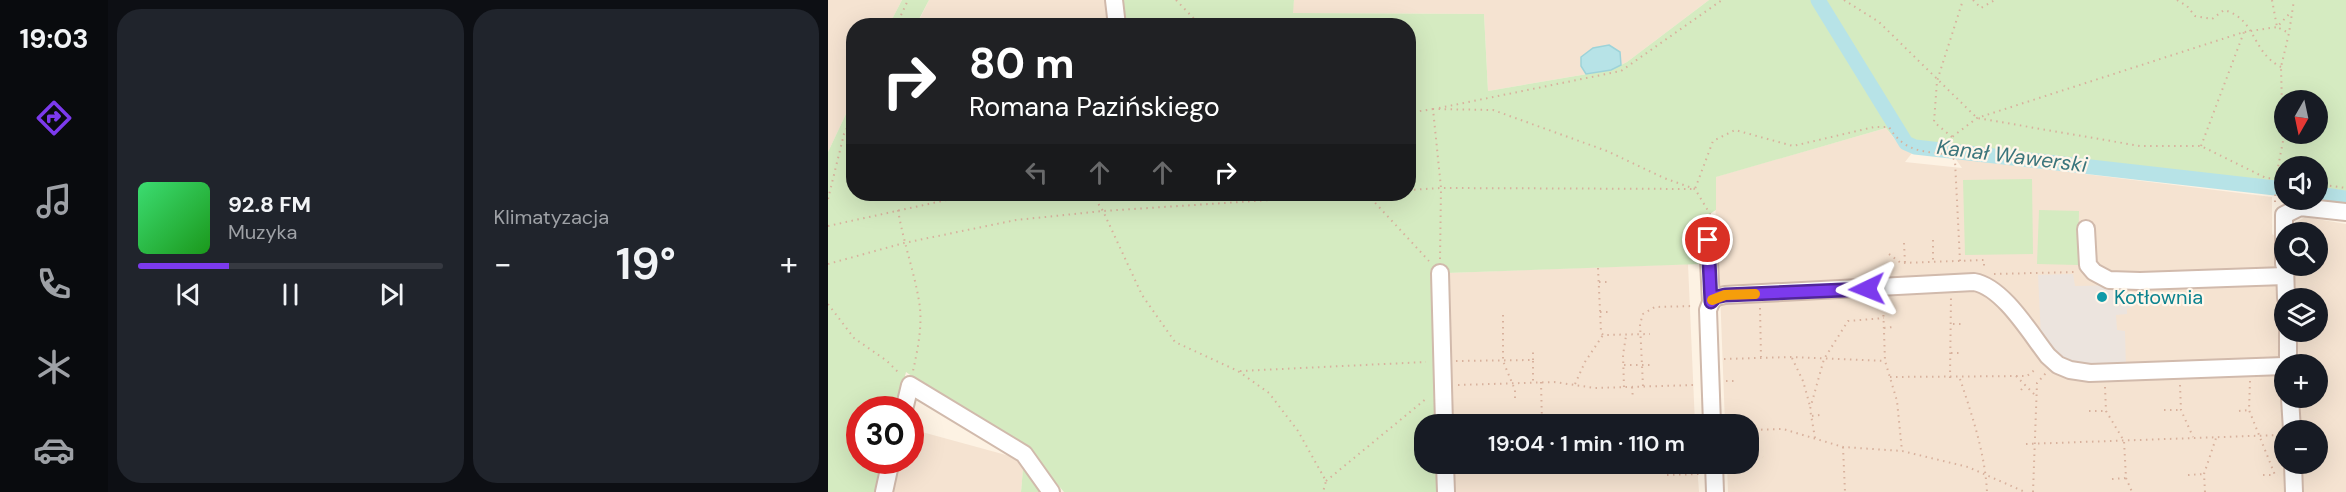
<!DOCTYPE html>
<html lang="pl">
<meta charset="utf-8">
<style>
:root{--surface:#171b24;--page:#20242c;--text:#f1f3f6;--muted:#9ea1a6;--line:#363941;--accent:#7c3aed}
body{margin:0;font-family:"DM Sans",sans-serif;background:var(--page);color:var(--text);height:100vh;display:flex;flex-direction:column;font-size:22px;white-space:nowrap}
*{box-sizing:border-box;margin:0}
p{font-size:20px;color:var(--muted)}
.icon{flex:none;width:33px;height:33px;fill:none;stroke:currentColor;stroke-width:2;stroke-linecap:round;stroke-linejoin:round}
.map{position:relative;flex:1;overflow:hidden}
.drawer{display:flex;flex-direction:column;gap:9px;padding:9px;background:#0d0f14;width:720px}
.drawer>*{flex:none}
.guide{position:absolute;left:18px;top:18px;width:570px;height:183px;border-radius:24px;box-shadow:0 6px 24px #0002;background:#202124;color:#fff;overflow:hidden}
.needle{width:39px;rotate:189deg}
.fabs{position:absolute;left:1446px;top:90px;display:grid;gap:12px}
.fabs a{display:grid;place-items:center;width:54px;height:54px;border-radius:50%;background:var(--surface);box-shadow:0 6px 24px #0002;font-size:30px}
.speed{position:absolute;left:18px;top:396px;display:flex;gap:12px;font-size:30px;font-weight:700;text-align:center}
.speed>*{display:grid;place-content:center;width:78px;height:78px;border-radius:50%;background:var(--surface);box-shadow:0 6px 24px #0002;line-height:1}
.speed .limit{border:9px solid #d22;background:#fff;color:#111}
.pin{position:absolute;display:grid;place-items:center;width:51px;height:51px;color:#fff;margin:-26px;border:3px solid #fff;border-radius:50%;box-shadow:0 2px 6px #0007}
.me{position:absolute;width:66px;margin:-33px;rotate:268deg;stroke-linejoin:round;filter:drop-shadow(0 0 4px #0008)}
.turn{display:flex;align-items:center;gap:21px;height:126px;padding:0 24px;font-size:27px}
.turn .icon{width:78px;height:78px;stroke-width:2.5}
.turn b{display:block;font-size:42px;line-height:51px}
.lanes{display:flex;align-items:center;height:57px;padding:0 24px;background:#0003;justify-content:center;gap:30px;direction:ltr}
.lanes .off{opacity:.35}
.big{font-size:45px;font-weight:600;line-height:1.1}
.drawer .widget{flex:1;display:flex;flex-direction:column;justify-content:center;gap:9px;min-width:0;padding:0 21px;border-radius:24px;background:var(--page)}
.song{display:flex;align-items:center;gap:18px}
.cover{width:72px;height:72px;border-radius:9px;background:linear-gradient(135deg,hsl(140 70% 55%),hsl(120 70% 35%))}
.played{height:6px;border-radius:3px;background:linear-gradient(90deg,var(--accent) 30%,var(--line) 30%)}
.keys{display:flex;justify-content:space-around;direction:ltr}
.heat{display:flex;justify-content:space-between;align-items:center;font-size:33px;direction:ltr}
.drawer .tiles{flex:1;display:grid;gap:9px;grid-template-columns:repeat(2,1fr)}
.trip{position:absolute;left:586px;top:414px;width:345px;height:60px;border-radius:24px;background:var(--surface);box-shadow:0 6px 24px #0002;font-weight:600;line-height:60px;text-align:center}
main{display:flex;flex:1;min-height:0}
.tabs{display:flex;flex-direction:column;width:108px;justify-content:space-around;align-items:center;background:#090b0e;color:var(--muted)}
.tabs .icon{width:42px;height:42px}
.tabs .active{color:var(--accent)}
.tabs b{font-size:27px;color:var(--text)}
.map>svg:first-child{display:block}
.residential{fill:#f5e3d1}
.industrial{fill:#ece4de}
.green{fill:#d5ebc1;fill-rule:evenodd}
.water{fill:#b7e3e7;stroke:#9dd3d9;stroke-width:1.5}
.lines{fill:none;stroke-linecap:round;stroke-linejoin:round}
.canal{stroke:#b7e3e7;stroke-width:15}
.minor-casing{stroke:#d1baac;stroke-width:20}
.path{stroke:#d8b19d;stroke-width:2;stroke-dasharray:1.5 4.5;stroke-linecap:butt}
.minor{stroke:#fff;stroke-width:16}
.route-casing{stroke:#51269a;stroke-width:15}
.route{stroke:#7c3aed;stroke-width:10}
.slow{stroke:#f59e0b;stroke-width:10}
.culture-dot{fill:#0f9aa8;stroke:#fff6ea;stroke-width:2}
.labels{text-anchor:middle;stroke-width:4.5;stroke-linejoin:round;paint-order:stroke}
.culture-label{font-size:20px;fill:#0d838f;stroke:#fff6ea;text-anchor:start}
.water-label{font-size:21px;font-style:italic;fill:#3b757c;stroke:#fff6ea}
</style>
<main>
<nav class="tabs">
<b>19:03</b>
<svg class="icon active" aria-label="directions" viewBox="0 0 24 24"><path d="M12 3l9 9-9 9-9-9zM9 14v-3h6M13 9l2 2-2 2"/></svg>
<svg class="icon" aria-label="music" viewBox="0 0 24 24"><path d="M9 18V5l10-2v13"/><circle cx="6" cy="18" r="3"/><circle cx="16" cy="16" r="3"/></svg>
<svg class="icon" aria-label="phone" viewBox="0 0 24 24"><path d="M5 4h4l2 5-3 2q2 4 5 5l2-3 5 2v4C11 20 4 13 5 4z"/></svg>
<svg class="icon" aria-label="climate" viewBox="0 0 24 24"><path d="M12 3v18M4 7l16 10M4 17L20 7"/></svg>
<svg class="icon" aria-label="car" viewBox="0 0 24 24"><path d="M5 17H2v-5l4-1 3-4h7l3 4 3 1v5h-3M9 17h6M6 11h13"/><circle cx="7" cy="17" r="2"/><circle cx="17" cy="17" r="2"/></svg>
</nav>
<section class="drawer">
<div class="tiles">
<div class="widget">
<div class="song"><i class="cover"></i><div><b>92.8 FM</b><p>Muzyka</p></div></div>
<div class="played"></div>
<div class="keys"><svg class="icon" aria-label="previous" viewBox="0 0 24 24"><path d="M18 5L8 12l10 7zM5 5v14"/></svg><svg class="icon" aria-label="pause" viewBox="0 0 24 24"><path d="M8 5v14M16 5v14"/></svg><svg class="icon" aria-label="next" viewBox="0 0 24 24"><path d="M6 5l10 7-10 7zM19 5v14"/></svg></div>
</div>
<div class="widget"><p>Klimatyzacja</p>
<div class="heat"><a>−</a><b class="big">19°</b><a>+</a></div>
</div>
</div>
</section>
<div class="map">
<svg width="1518" height="492" viewBox="0 0 1518 492">
<rect width="100%" height="100%" fill="#fdf2e3"/>
<g class="residential">
<polygon points="0,0 74,0 61,25 26,26 25,99 0,152"/>
<polygon points="101,0 279,0 277,10 280,25 88,26"/>
<polygon points="466,0 881,0 799,62 783,70 660,91 656,14 464,13"/>
<polygon points="1058,128 1069,142 1084,153 1077,162 1134,168 1127,158 1444,197 1444,234 1448,237 1451,279 1456,464 1458,464 1459,492 900,492 899,464 921,464 921,424 897,424 891,264 888,237 887,177"/>
<polygon points="1477,217 1518,224 1518,492 1475,492 1474,464 1490,464 1490,430 1473,430 1472,398 1490,398 1490,364 1471,364 1469,332 1490,332 1490,298 1468,298 1466,266 1490,266 1490,232 1465,232 1464,225"/>
<polygon points="860,264 867,424 623,424 619,273"/>
<polygon points="83,429 196,460 193,492 63,492 72,461 82,460"/>
<polygon points="624,464 869,464 871,492 625,492"/>
</g>
<polygon class="industrial" points="1245,274 1247,286 1296,285 1298,287 1298,302 1302,302 1303,308 1299,308 1299,314 1288,315 1289,330 1297,331 1298,367 1262,369 1236,362 1213,338 1210,275"/>
<g class="green">
<polygon points="74,0 101,0 88,25 61,25"/>
<path d="M295 0H466L465 13 656 14 660 91 783 70 799 62 881 0H1518V191L1490 187V166H1456V183L1118 147V157C1087 153 1078 154 1058 128L888 177V210L872 220 873 264 619 273 603 270 608 424H597V464H610L611 492H236L199 449 109 394 78 372 69 409 32 410V460L57 461 50 492H0V152L25 99 26 194H580V26L297 25 293 10ZM1456 100H1490V134H1456Z"/>
<polygon points="1204,179 1205,254 1137,255 1135,180"/>
<polygon points="1211,210 1251,211 1250,265 1209,264"/>
<polygon points="195,469 212,492 193,492"/>
</g>
<polygon class="water" points="781,45 792,52 793,65 783,70 758,74 753,66 753,57 765,48"/>
<g class="lines">
<g class="canal">
<polyline points="990,0 1078,143 1087,147 1456,189"/>
<polyline points="1490,194 1518,198"/>
</g>
<defs>
<g id="minor">
<polyline points="286,0 289,26"/>
<polyline points="1258,229 1260,265 1266,272 1281,280 1312,281 1457,276"/>
<polyline points="1456,264 1456,215 1472,207 1518,212"/>
<polyline points="1457,266 1458,298"/>
<polyline points="612,273 616,424"/>
<path d="M883 302 888 297 897 295 1146 282C1175 287 1202 333 1220 356L1230 365 1242 370 1262 373 1456 366"/>
<polyline points="1460,332 1460,364"/>
<polyline points="1462,398 1464,430"/>
<polyline points="76,410 82,385 196,454 223,492"/>
<polyline points="884,424 880,310 883,302 880,240 888,237"/>
<polyline points="617,464 618,492"/>
<polyline points="886,464 887,492"/>
<polyline points="1465,464 1466,492"/>
<polyline points="56,492 63,460"/>
</g>
</defs>
<use href="#minor" class="minor-casing"/>
<g class="path">
<polyline points="348,0 373,26"/>
<polyline points="1016,0 1051,22 1149,118 1312,146 1373,146 1438,178 1456,179"/>
<polyline points="1145,0 1153,8 1167,0"/>
<path d="M1349 0 1359 6 1367 16 1384 19 1396 10C1429 19 1423 52 1453 67"/>
<polyline points="1444,0 1449,27 1461,33"/>
<polyline points="68,26 80,0"/>
<polyline points="611,108 793,71 894,0"/>
<polyline points="580,113 605,109"/>
<polyline points="1124,137 1106,122 1109,81 1135,0"/>
<polyline points="1373,146 1416,32"/>
<polyline points="1490,184 1518,188"/>
<path d="M580 190 613 188 867 189 885 141 907 130 965 146 1046 127H1061C1077 153 1095 151 1123 155"/>
<polyline points="264,194 275,211 314,295 347,342 410,371 441,393 470,431 498,481 495,492"/>
<polyline points="539,194 601,261"/>
<polyline points="0,199 16,134 26,114"/>
<polyline points="1447,202 1448,178 1455,141 1453,67 1461,33 1466,0"/>
<path d="M70 210C75 241 86 271 91 301 95 324 90 348 85 371"/>
<polyline points="0,226 146,194"/>
<polyline points="1105,240 1105,261"/>
<polyline points="1076,243 1077,263"/>
<polyline points="1061,254 1073,263 1156,260 1156,268"/>
<polyline points="612,259 613,188 605,109 665,110 779,151 836,178 867,189 882,214 881,222"/>
<polyline points="1132,261 1127,161 1123,155 1124,137 1149,118 1416,32 1449,27 1463,12"/>
<polyline points="0,264 76,243 188,220 275,211 533,194"/>
<polyline points="770,268 773,332 775,335 822,334"/>
<polyline points="1166,274 1248,272"/>
<polyline points="771,282 780,282"/>
<polyline points="1055,303 1057,361 1069,401 1074,451"/>
<polyline points="0,304 26,338 59,361 72,374"/>
<polyline points="932,308 933,357"/>
<polyline points="772,312 781,312"/>
<polyline points="675,315 675,361 687,390 687,399"/>
<polyline points="1125,324 1134,324"/>
<polyline points="1056,328 1065,327"/>
<polyline points="1123,353 1132,353"/>
<polyline points="964,358 975,381 982,406"/>
<polyline points="896,359 964,357 1057,361"/>
<polyline points="705,360 705,351"/>
<polyline points="628,361 705,360 705,383"/>
<polyline points="796,365 823,365"/>
<polyline points="412,371 598,362"/>
<polyline points="1188,376 1207,395"/>
<polyline points="1062,377 1199,376 1209,368"/>
<polyline points="1122,378 1123,297"/>
<path d="M1132 379C1144 415 1157 453 1159 492"/>
<polyline points="898,381 907,381"/>
<polyline points="1422,381 1421,410 1447,475 1450,475"/>
<polyline points="713,382 714,424"/>
<polyline points="747,384 757,362 775,335"/>
<polyline points="630,385 726,382 767,388 867,385"/>
<polyline points="1352,385 1353,410 1365,437"/>
<polyline points="815,386 812,324 815,314 827,307 866,306"/>
<polyline points="796,387 795,355 798,336"/>
<polyline points="804,387 805,399"/>
<polyline points="1277,387 1278,411 1296,441 1298,478 1304,492"/>
<polyline points="1193,390 1197,385"/>
<polyline points="1336,410 1353,410"/>
<polyline points="1261,411 1278,411"/>
<polyline points="1411,411 1421,410"/>
<polyline points="984,416 992,415"/>
<polyline points="921,430 955,429 1015,447 1074,451 1140,467 1197,492"/>
<polyline points="987,438 982,409 996,359 1020,321 1056,318"/>
<polyline points="1198,444 1451,435"/>
<polyline points="1015,447 1017,492"/>
<polyline points="929,456 935,457"/>
<polyline points="921,457 929,456 928,430"/>
<polyline points="838,470 838,475 871,474"/>
<polyline points="1360,475 1376,474"/>
<polyline points="1435,475 1447,475"/>
<polyline points="1284,479 1298,478"/>
<polyline points="498,481 599,398"/>
<polyline points="1205,492 1209,383 1218,373"/>
<polyline points="1377,492 1376,474 1388,438"/>
</g>
<use href="#minor" class="minor"/>
</g>
<g class="lines">
<defs>
<polyline id="route" points="880,240 883,302 888,297 897,295 1039,289"/>
</defs>
<use href="#route" class="route-casing"/>
<use href="#route" class="route"/>
<polyline class="slow" points="884,300 897,295 927,294"/>
</g>
<circle class="culture-dot" cx="1274" cy="297" r="6"/>
<g class="labels">
<g class="culture-label">
<text x="1286" y="304">Kotłownia</text>
</g>
<g class="water-label">
<text transform="translate(1184 156) rotate(7)" y="7">Kanał Wawerski</text>
</g>
</g>
</svg>
<div class="fabs">
<a><svg class="needle" viewBox="-14 -14 28 28"><path d="M0-13l5 13h-10z" fill="#e53935"/><path d="M0 13l5-13h-10z" fill="#9ea1a6"/></svg></a>
<a><svg class="icon" aria-label="sound" viewBox="0 0 24 24"><path d="M4 9h4l5-4v14l-5-4H4zM17 9q2 3 0 6"/></svg></a>
<a><svg class="icon" aria-label="search" viewBox="0 0 24 24"><circle cx="10" cy="10" r="6"/><path d="M15 15l6 6"/></svg></a>
<a><svg class="icon" aria-label="layers" viewBox="0 0 24 24"><path d="M12 4l9 5-9 5-9-5zM3 14l9 5 9-5"/></svg></a>
<a>+</a>
<a>−</a>
</div>
<div class="speed"><div class="limit">30</div></div>
<div class="pin" style="left:880px;top:240px;background:#d93025"><svg class="icon" aria-label="arrive" viewBox="0 0 24 24"><path d="M6 21V4h12l-3 4 3 4H6"/></svg></div>
<svg class="me" style="left:1039px;top:289px" viewBox="-20 -20 40 40"><path d="M0-17L14 15 0 8-14 15z" fill="#7c3aed" stroke="#fff" stroke-width="4"/></svg>
<div class="trip">19:04 · 1 min · 110 m</div>
<div class="guide">
<div class="turn"><svg class="icon" aria-label="right" viewBox="0 0 24 24"><path d="M7 20v-9h11M14 6l5 5-5 5"/></svg><div><b>80 m</b>Romana Pazińskiego</div></div>
<div class="lanes"><svg class="icon off" aria-label="left" viewBox="0 0 24 24"><path d="M17 20v-9H6M10 6l-5 5 5 5"/></svg><svg class="icon off" aria-label="ahead" viewBox="0 0 24 24"><path d="M12 20V5M6 11l6-6 6 6"/></svg><svg class="icon off" aria-label="ahead" viewBox="0 0 24 24"><path d="M12 20V5M6 11l6-6 6 6"/></svg><svg class="icon" aria-label="right" viewBox="0 0 24 24"><path d="M7 20v-9h11M14 6l5 5-5 5"/></svg></div>
</div>
</div>
</main>
